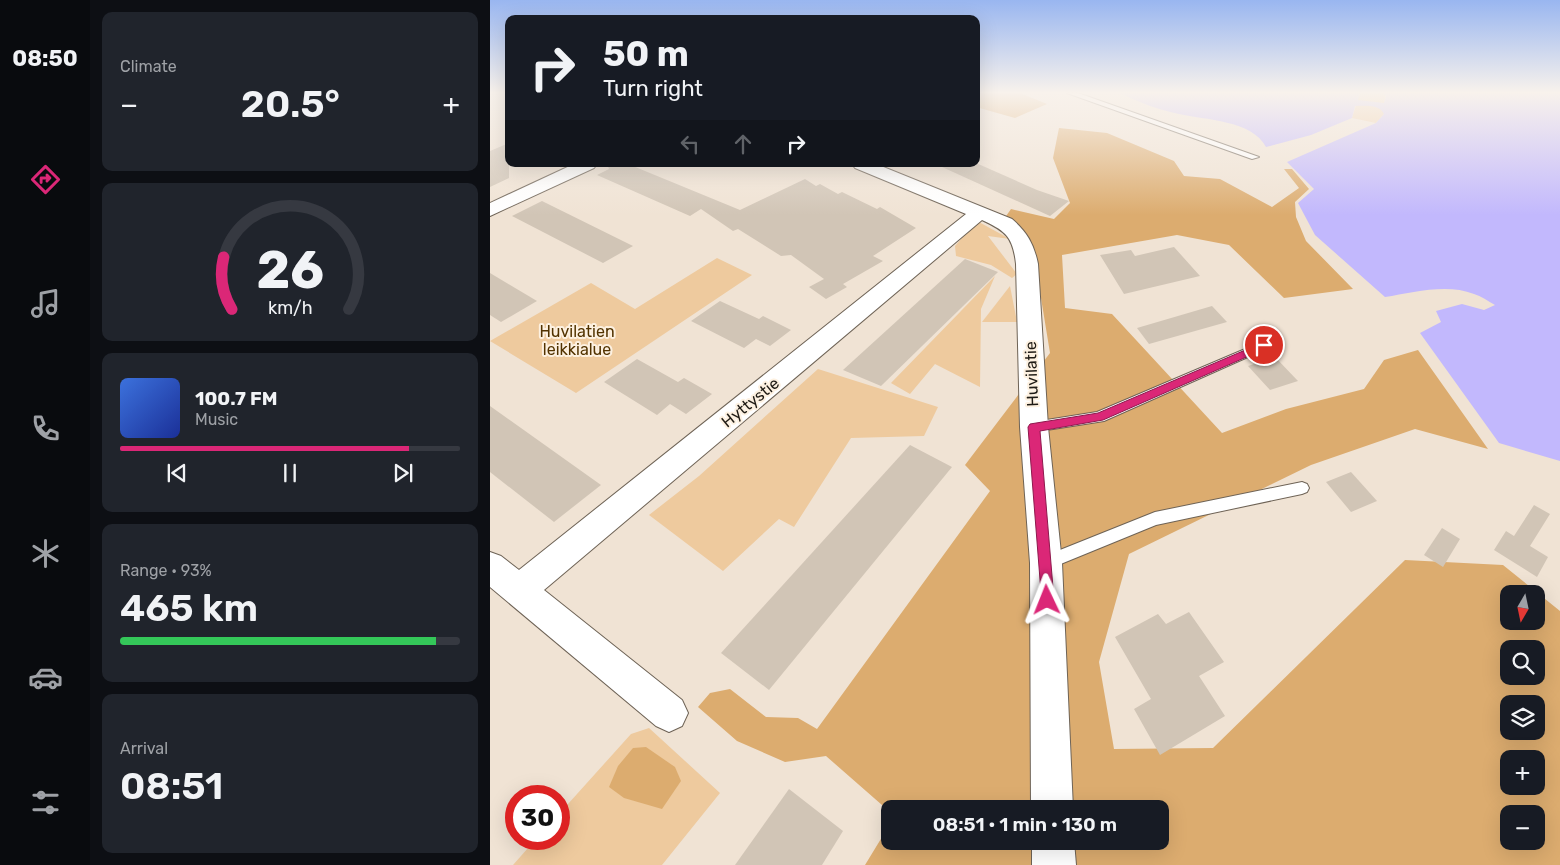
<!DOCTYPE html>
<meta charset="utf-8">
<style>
:root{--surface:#171b24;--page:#20242c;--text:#f1f3f6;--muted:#9ea1a6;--line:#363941;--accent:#db2777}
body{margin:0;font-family:Rubik,sans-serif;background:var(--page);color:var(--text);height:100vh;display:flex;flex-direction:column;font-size:19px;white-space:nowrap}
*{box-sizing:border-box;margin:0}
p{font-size:16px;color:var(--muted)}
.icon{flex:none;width:28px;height:28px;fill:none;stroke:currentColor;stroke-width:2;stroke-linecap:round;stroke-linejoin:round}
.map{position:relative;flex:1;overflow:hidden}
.sheet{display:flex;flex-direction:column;gap:12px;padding:12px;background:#0d0f14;width:400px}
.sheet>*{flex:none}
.banner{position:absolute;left:15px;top:15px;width:475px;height:152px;border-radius:10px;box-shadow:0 5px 20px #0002;background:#171b24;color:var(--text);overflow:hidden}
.needle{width:32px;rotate:189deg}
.tools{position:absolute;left:1010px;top:585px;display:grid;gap:10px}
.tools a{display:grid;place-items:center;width:45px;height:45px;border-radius:10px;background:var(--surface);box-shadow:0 5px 20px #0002;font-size:25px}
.speed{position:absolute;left:15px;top:785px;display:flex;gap:10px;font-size:25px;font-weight:700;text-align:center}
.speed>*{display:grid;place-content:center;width:65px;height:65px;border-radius:50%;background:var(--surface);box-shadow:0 5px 20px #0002;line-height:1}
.speed .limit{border:8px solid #d22;background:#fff;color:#111}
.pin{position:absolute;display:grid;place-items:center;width:42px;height:42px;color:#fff;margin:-21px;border:2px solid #fff;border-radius:50%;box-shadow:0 1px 5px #0007}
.me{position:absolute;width:55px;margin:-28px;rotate:358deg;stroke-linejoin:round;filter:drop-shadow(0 0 4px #0008)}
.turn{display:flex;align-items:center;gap:18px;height:105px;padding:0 15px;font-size:22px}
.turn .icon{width:65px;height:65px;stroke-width:2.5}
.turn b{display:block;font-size:35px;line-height:42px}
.lanes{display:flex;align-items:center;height:48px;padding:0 15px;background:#0003;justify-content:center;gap:25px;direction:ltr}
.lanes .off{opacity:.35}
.big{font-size:38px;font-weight:600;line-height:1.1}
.sheet .widget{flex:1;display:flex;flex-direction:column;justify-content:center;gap:8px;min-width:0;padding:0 18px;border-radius:10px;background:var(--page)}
.sheet .dial{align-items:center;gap:0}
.dial svg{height:130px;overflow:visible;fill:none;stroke:var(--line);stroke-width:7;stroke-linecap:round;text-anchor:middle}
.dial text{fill:var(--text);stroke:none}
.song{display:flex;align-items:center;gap:15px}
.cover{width:60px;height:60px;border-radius:8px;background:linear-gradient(135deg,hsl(220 70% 55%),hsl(230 70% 35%))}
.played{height:5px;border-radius:2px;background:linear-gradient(90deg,var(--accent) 85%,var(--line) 85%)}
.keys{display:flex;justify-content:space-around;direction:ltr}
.heat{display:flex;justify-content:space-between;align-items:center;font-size:28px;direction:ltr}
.charge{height:8px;border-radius:4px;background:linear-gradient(90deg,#34c759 93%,var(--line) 0)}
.trip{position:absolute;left:391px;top:800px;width:288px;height:50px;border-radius:10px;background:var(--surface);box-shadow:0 5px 20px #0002;font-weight:600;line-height:50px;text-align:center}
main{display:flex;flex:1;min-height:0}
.menu{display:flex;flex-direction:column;width:90px;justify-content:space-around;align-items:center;background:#090b0e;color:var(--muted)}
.menu .icon{width:35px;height:35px}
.menu .on{color:var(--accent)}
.menu b{font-size:22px;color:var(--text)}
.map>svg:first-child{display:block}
.green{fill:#eeca9e}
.forest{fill:#dcac6f;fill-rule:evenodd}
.water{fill:#c2b8fd}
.building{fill:#d1c5b6}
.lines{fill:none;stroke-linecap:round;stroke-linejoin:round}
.lane-casing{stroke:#6e6356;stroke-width:2}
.street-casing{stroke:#6e6356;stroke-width:2}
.lane{fill:#fff;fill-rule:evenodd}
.street{fill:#fff;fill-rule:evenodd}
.route{fill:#db2777;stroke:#8e194d}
.labels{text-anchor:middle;stroke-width:4;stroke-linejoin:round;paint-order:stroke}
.park-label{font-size:16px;fill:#523300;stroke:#fdf1e1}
.street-label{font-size:16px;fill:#1e1a14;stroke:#fdf1e1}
</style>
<main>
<nav class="menu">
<b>08:50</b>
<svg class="icon on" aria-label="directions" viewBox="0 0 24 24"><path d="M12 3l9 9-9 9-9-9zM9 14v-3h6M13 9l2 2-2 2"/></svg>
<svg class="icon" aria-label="music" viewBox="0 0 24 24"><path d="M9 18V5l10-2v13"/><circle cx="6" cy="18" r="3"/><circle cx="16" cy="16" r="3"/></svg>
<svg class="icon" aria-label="phone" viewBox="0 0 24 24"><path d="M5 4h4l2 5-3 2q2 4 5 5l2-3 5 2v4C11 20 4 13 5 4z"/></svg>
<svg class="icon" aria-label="climate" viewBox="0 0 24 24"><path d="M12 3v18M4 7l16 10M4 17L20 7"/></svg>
<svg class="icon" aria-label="car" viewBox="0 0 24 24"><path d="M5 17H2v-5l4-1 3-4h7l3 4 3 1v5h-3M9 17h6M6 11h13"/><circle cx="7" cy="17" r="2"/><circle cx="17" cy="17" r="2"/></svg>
<svg class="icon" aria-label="filters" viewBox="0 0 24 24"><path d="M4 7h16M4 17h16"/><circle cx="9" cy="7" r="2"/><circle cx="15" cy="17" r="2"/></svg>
</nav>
<section class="sheet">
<div class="widget"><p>Climate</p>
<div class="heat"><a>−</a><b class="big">20.5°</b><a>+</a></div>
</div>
<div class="widget dial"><svg viewBox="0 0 100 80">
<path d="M14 69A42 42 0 1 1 86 69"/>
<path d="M14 69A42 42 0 0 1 9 37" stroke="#db2777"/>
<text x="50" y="56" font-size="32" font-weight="700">26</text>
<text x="50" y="72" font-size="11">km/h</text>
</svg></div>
<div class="widget">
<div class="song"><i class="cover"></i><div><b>100.7 FM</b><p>Music</p></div></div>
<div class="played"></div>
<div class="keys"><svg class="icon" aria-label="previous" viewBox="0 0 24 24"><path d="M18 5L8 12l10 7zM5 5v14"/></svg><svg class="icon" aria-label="pause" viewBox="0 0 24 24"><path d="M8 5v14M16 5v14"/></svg><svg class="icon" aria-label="next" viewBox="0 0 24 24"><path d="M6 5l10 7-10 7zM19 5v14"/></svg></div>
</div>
<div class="widget"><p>Range · 93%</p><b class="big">465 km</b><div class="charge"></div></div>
<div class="widget"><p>Arrival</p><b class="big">08:51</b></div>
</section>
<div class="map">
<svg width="1070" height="865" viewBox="0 0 1070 865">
<rect width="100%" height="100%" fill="#f0e3d4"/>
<g class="green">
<polygon points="870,93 895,93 894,114 886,123 862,118"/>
<polygon points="487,221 520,239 498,236 527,274 522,278 501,265 466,256 465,246"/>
<polygon points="227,258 262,275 86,393 0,341 101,283 145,309"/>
<polygon points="505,276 491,309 490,387 445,364 420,394 401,383"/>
<polygon points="520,286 527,322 492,322"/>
<polygon points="328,369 448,407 434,436 361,438 304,527 289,519 233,571 159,515 209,476"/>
<polygon points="159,728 230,793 172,865 23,865 46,839 69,839 69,814 141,734"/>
</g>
<g class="forest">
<polygon points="486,93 530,93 557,104 525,118 486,107"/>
<path d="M569 128 617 133 684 161 694 176 730 179 782 207 809 188 794 169H802L819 189 805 202 806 217 816 241 863 289 794 298 739 245 687 235 572 255 575 308 622 314 732 433 796 409 874 389 894 360 928 350 998 449 925 429 821 465 639 554 609 662 624 749 723 748 915 560 1013 565 1070 611V865H375L400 824V841H670V809H400V812L336 756 295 762 247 741 208 707 220 693 240 689 276 717 308 718 327 729 500 491 475 465 560 353 542 243 514 219 521 209 564 219 580 203 563 158ZM1019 594H1046V621H1019ZM1019 649H1046V676H1019ZM1019 704H1046V731H1019ZM1019 759H1046V786H1019ZM1019 814H1046V841H1019Z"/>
<polygon points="156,747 185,767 191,781 172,809 134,798 119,787 128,766 143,748"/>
</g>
<path class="water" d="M630 93H870L868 100 894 103 896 97 894 93H1070V461L1009 443 930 333 951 322 946 311 972 304 994 310 1005 305C998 301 991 296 984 294 956 283 922 293 895 297L825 235 808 203 824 189 797 162 886 123 894 114C889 104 876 106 865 106L862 118 821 135 776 147C762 120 715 120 689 114 669 110 648 102 630 93Z"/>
<g class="building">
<polygon points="19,143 19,178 0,187 0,151"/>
<polygon points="486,163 547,190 579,201 560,216 452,167 454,164"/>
<polygon points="117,164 138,164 250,210 315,179 326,186 330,184 348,194 352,192 387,209 390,207 426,228 383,256 393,261 353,284 357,287 336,299 319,287 334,279 301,255 291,256 248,229 243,231 211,209 200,216 107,175 119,169"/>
<polygon points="52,201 143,246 113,263 22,216"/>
<polygon points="684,247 710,276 634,294 610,255 641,250 645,256"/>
<polygon points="475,259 508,272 391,386 353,370"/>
<polygon points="0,273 47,301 11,322 0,315"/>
<polygon points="230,301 269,319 273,316 301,330 280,346 266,339 254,348 201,321"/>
<polygon points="722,306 737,322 659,344 647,328"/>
<polygon points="785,357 808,381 780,390 758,366"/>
<polygon points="147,359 188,382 194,378 222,394 196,414 180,404 167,415 114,382"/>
<polygon points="0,406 111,485 64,522 0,472"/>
<polygon points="420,445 462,467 279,690 231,653"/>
<polygon points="861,472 887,501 861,512 836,482"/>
<polygon points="1044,505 1060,514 1040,546 1058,557 1047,577 1004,550 1016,531 1024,536"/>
<polygon points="952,528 970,539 953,567 934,555"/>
<polygon points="699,612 734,662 709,676 735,716 670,755 644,709 661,699 625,637 668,614 676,624"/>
<polygon points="299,789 353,831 332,865 245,865"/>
</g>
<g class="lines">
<defs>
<g id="lane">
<polygon points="486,93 490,93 486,96"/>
<polygon points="577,93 588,93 769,157 762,159"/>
<polygon points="774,341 778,342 780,345 778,348 614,421 544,432 539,431 537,427 539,423 544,422 607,412"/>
<polygon points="812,482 817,484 819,488 817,492 812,494 666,525 556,570 550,568 548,563 550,558 665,512"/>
</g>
<g id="street">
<polygon points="84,164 107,164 104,168 0,216 0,203"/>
<path d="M362 164H386L522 219C537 232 544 244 548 264L558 427 572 563 583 809H541L540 563 530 427 526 264C523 237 516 231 492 220L54 590 192 700 198 713 192 726 179 732 166 726 0 587V552L11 556 29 570 476 214 365 168Z"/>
<polygon points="542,841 584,841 586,865 542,865"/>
</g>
</defs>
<use href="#lane" class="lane-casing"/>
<use href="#street" class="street-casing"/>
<use href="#lane" class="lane"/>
<use href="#street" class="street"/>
</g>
<linearGradient id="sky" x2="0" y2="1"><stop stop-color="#99b6f0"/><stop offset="0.43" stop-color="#f8f2ec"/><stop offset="1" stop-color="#f8f2ec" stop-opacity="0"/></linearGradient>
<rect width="1070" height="215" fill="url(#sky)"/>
<polygon class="route" points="774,342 779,345 777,348 613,420 550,431 564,600 562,605 557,607 552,605 538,427 540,424 608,413"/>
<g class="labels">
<g class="park-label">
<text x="87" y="337">Huvilatien<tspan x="87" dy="18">leikkialue</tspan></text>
</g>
<g class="street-label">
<text transform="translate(541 374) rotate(-92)" y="6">Huvilatie</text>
<text transform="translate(260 402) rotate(-39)" y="6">Hyttystie</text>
</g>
</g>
</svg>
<div class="tools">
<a><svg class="needle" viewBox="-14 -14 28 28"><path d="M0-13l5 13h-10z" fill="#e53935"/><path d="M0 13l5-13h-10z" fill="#9ea1a6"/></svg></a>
<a><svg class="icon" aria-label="search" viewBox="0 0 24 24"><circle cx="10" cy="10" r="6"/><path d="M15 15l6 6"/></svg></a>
<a><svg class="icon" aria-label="layers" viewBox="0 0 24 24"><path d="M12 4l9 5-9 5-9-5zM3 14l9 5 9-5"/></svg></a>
<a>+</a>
<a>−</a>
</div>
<div class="speed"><div class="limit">30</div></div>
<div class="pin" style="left:774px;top:345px;background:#d93025"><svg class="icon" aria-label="arrive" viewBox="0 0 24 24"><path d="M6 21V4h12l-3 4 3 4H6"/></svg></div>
<svg class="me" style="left:557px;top:600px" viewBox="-20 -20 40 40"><path d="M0-17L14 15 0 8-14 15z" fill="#db2777" stroke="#fff" stroke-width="4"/></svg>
<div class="trip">08:51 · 1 min · 130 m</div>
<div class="banner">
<div class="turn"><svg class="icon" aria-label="right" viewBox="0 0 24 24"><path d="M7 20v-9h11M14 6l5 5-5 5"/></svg><div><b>50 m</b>Turn right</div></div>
<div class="lanes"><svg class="icon off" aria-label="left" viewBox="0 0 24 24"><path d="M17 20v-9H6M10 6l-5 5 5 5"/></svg><svg class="icon off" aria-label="ahead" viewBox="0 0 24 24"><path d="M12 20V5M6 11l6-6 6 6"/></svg><svg class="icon" aria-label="right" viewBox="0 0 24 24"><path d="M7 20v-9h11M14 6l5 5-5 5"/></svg></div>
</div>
</div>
</main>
